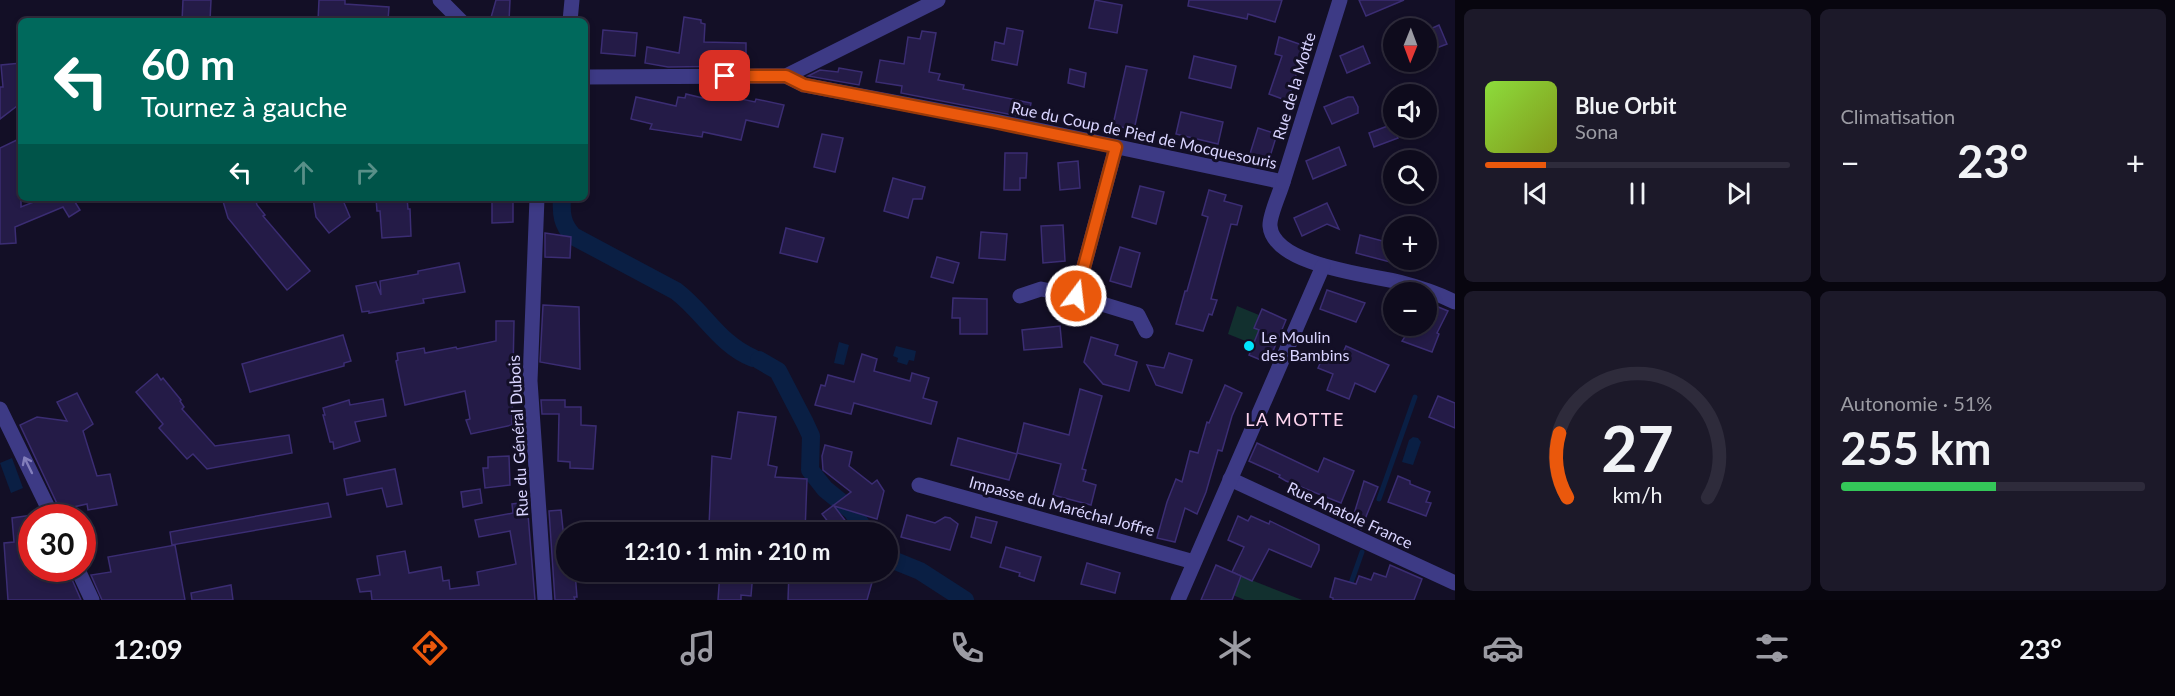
<!DOCTYPE html>
<html lang="fr">
<meta charset="utf-8">
<style>
:root{--surface:#0e0b1c;--page:#1c1929;--text:#f1f3f6;--muted:#9b9ba3;--line:#2e2b3b;--accent:#ea580c}
body{margin:0;font-family:Lato,sans-serif;background:var(--page);color:var(--text);height:100vh;display:flex;flex-direction:column;font-size:22px;white-space:nowrap}
*{box-sizing:border-box;margin:0}
p{font-size:20px;color:var(--muted)}
.icon{flex:none;width:33px;height:33px;fill:none;stroke:currentColor;stroke-width:2;stroke-linecap:round;stroke-linejoin:round}
.map{position:relative;flex:1;overflow:hidden}
.panel{display:flex;flex-direction:column;gap:9px;padding:9px;background:#08060f;width:720px}
.panel>*{flex:none}
.top-card{position:absolute;left:18px;top:18px;width:570px;height:183px;border-radius:9px;box-shadow:0 3px 9px #0003,0 0 0 2px var(--line);background:#00695c;color:#fff;overflow:hidden}
.needle{width:39px;rotate:181deg}
.buttons{position:absolute;left:1383px;top:18px;display:grid;gap:12px}
.buttons a{display:grid;place-items:center;width:54px;height:54px;border-radius:50%;background:var(--surface);box-shadow:0 3px 9px #0003,0 0 0 2px var(--line);font-size:30px}
.speed{position:absolute;left:18px;top:504px;display:flex;gap:12px;font-size:30px;font-weight:700;text-align:center}
.speed>*{display:grid;place-content:center;width:78px;height:78px;border-radius:50%;background:var(--surface);box-shadow:0 3px 9px #0003,0 0 0 2px var(--line);line-height:1}
.speed .limit{border:9px solid #d22;background:#fff;color:#111}
.pin{position:absolute;display:grid;place-items:center;width:51px;height:51px;color:#fff;margin:-26px;border-radius:12px;box-shadow:0 3px 9px #0006}
.me{position:absolute;width:66px;margin:-33px;rotate:15deg;stroke-linejoin:round;filter:drop-shadow(0 0 4px #0008)}
.turn{display:flex;align-items:center;gap:21px;height:126px;padding:0 24px;font-size:27px}
.turn .icon{width:78px;height:78px;stroke-width:2.5}
.turn b{display:block;font-size:42px;line-height:51px}
.lanes{display:flex;align-items:center;height:57px;padding:0 24px;background:#0003;justify-content:center;gap:30px;direction:ltr}
.lanes .off{opacity:.35}
.big{font-size:45px;font-weight:700;line-height:1.1}
.panel .tile{flex:1;display:flex;flex-direction:column;justify-content:center;gap:9px;min-width:0;padding:0 21px;border-radius:9px;background:var(--page)}
.panel .dial{align-items:center;gap:0}
.dial svg{height:156px;overflow:visible;fill:none;stroke:var(--line);stroke-width:7;stroke-linecap:round;text-anchor:middle}
.dial text{fill:var(--text);stroke:none}
.song{display:flex;align-items:center;gap:18px}
.cover{width:72px;height:72px;border-radius:9px;background:linear-gradient(135deg,hsl(90 70% 55%),hsl(70 70% 35%))}
.played{height:6px;border-radius:3px;background:linear-gradient(90deg,var(--accent) 20%,var(--line) 20%)}
.keys{display:flex;justify-content:space-around;direction:ltr}
.heat{display:flex;justify-content:space-between;align-items:center;font-size:33px;direction:ltr}
.charge{height:9px;border-radius:4px;background:linear-gradient(90deg,#34c759 51%,var(--line) 0)}
.panel .tiles{flex:1;display:grid;gap:9px;grid-template-columns:repeat(2,1fr)}
.trip{position:absolute;left:556px;top:522px;width:342px;height:60px;border-radius:30px;background:var(--surface);box-shadow:0 3px 9px #0003,0 0 0 2px var(--line);font-weight:700;line-height:60px;text-align:center}
.tab-bar{display:flex;height:96px;justify-content:space-around;align-items:center;background:#06040b;color:var(--muted)}
.tab-bar .icon{width:42px;height:42px}
.tab-bar .on{color:var(--accent)}
.tab-bar b{font-size:27px;color:var(--text)}
main{display:flex;flex:1;min-height:0}
.map>svg:first-child{display:block}
.green{fill:#12302f}
.water{fill:#0a1f44}
.lines{fill:none;stroke-linecap:round;stroke-linejoin:round}
.stream{stroke:#0a1f44;stroke-width:5}
.canal{stroke:#0a1f44;stroke-width:18}
.building{fill:#241b47;stroke:#3b2d73;stroke-width:1.5}
.minor{stroke:#3d3a85;stroke-width:15}
.oneway{stroke:#837fbc}
.route-casing{stroke:#983908;stroke-width:15}
.route{stroke:#ea580c;stroke-width:10}
.poi-dot{fill:#00e5ff;stroke:#130f26;stroke-width:2}
.labels{text-anchor:middle;stroke-width:6;stroke-linejoin:round;paint-order:stroke}
.street-label{font-size:16px;fill:#d9d4ff;stroke:#130f26}
.poi-label{font-size:16px;fill:#d9d4ff;stroke:#130f26;text-anchor:start}
.neighbourhood-label{font-size:18px;letter-spacing:1.5px;fill:#ffd6f0;stroke:#130f26}
</style>
<main>
<div class="map">
<svg width="1455" height="600" viewBox="0 0 1455 600">
<rect width="100%" height="100%" fill="#130f26"/>
<g class="green">
<polygon points="1237,306 1259,315 1254,328 1259,330 1253,344 1228,334"/>
<polygon points="1236,574 1302,600 1245,600 1228,593"/>
</g>
<g class="water">
<polygon points="839,342 849,345 844,365 834,363"/>
<polygon points="896,346 916,351 914,361 909,360 907,365 897,362 898,358 893,356"/>
<polygon points="1413,437 1418,438 1421,442 1413,465 1402,462 1409,440"/>
<polygon points="12,458 23,488 11,493 0,463"/>
</g>
<g class="lines">
<g class="stream">
<polyline points="1379,499 1415,397"/>
<polyline points="1345,600 1362,552"/>
</g>
<g class="canal">
<path d="M562 198C561 214 562 224 573 236L676 291C704 312 719 344 753 358"/>
<polyline points="759,360 778,371 805,423 811,436 810,470 825,489 852,511 866,532"/>
<polyline points="888,558 920,571 965,600"/>
</g>
</g>
<g class="building">
<polygon points="183,0 211,0 210,21 182,21"/>
<polygon points="319,0 345,0 345,4 389,7 388,20 333,18 333,21 318,21"/>
<polygon points="496,0 510,0 509,21 490,21"/>
<polygon points="1095,0 1122,5 1117,33 1089,28"/>
<polygon points="1189,0 1282,0 1275,22 1248,14 1247,19 1188,6"/>
<polygon points="1359,0 1404,0 1366,16"/>
<polygon points="684,17 701,20 701,23 705,24 704,42 746,43 746,66 668,67 645,63 647,47 679,53"/>
<polygon points="1439,25 1447,44 1426,52 1426,31"/>
<polygon points="1007,28 1023,31 1017,65 992,60 995,42 1004,44"/>
<polygon points="603,30 637,33 635,56 601,53"/>
<polygon points="922,31 936,33 929,72 940,74 938,80 964,85 963,89 1031,103 1028,118 901,93 902,86 876,82 880,60 904,64 908,37 920,39"/>
<polygon points="1279,37 1305,46 1288,101 1269,94 1282,56 1275,54"/>
<polygon points="1363,46 1370,63 1347,73 1340,56"/>
<polygon points="1194,56 1236,66 1231,88 1189,78"/>
<polygon points="21,63 21,103 0,119 0,87 3,87 1,65"/>
<polygon points="1126,66 1147,70 1134,130 1113,125"/>
<polygon points="839,68 862,72 859,85 808,76 820,70 838,72"/>
<polygon points="1070,69 1086,73 1084,87 1068,83"/>
<polygon points="713,93 755,102 756,99 784,105 778,127 746,120 741,140 703,132 702,137 650,129 652,124 631,119 636,97 676,106 678,97 685,98 686,94 711,100"/>
<polygon points="1348,97 1353,97 1358,107 1358,113 1332,124 1324,107"/>
<polygon points="1181,112 1223,122 1218,144 1176,134"/>
<polygon points="1393,124 1398,138 1374,147 1369,133"/>
<polygon points="1258,128 1277,134 1268,163 1249,157"/>
<polygon points="822,134 843,138 835,172 814,167"/>
<polygon points="21,138 21,207 44,198 84,198 75,202 80,210 69,217 63,207 15,227 16,243 0,244 0,148"/>
<polygon points="1339,147 1346,165 1313,179 1306,161"/>
<polygon points="1005,153 1027,153 1026,178 1020,178 1020,190 1004,190"/>
<polygon points="1078,161 1080,188 1060,190 1058,163"/>
<polygon points="893,178 925,187 922,199 913,199 908,218 884,211"/>
<polygon points="1140,186 1164,192 1156,224 1132,217"/>
<polygon points="1209,190 1226,195 1224,201 1242,206 1237,225 1231,224 1211,299 1217,300 1212,315 1209,314 1203,331 1176,324 1185,291 1187,291 1208,217 1202,215"/>
<polygon points="222,198 255,198 257,205 265,215 263,216 310,271 287,290 228,218"/>
<polygon points="313,198 342,198 350,217 329,233 316,217"/>
<polygon points="376,198 407,198 408,209 410,209 411,236 382,238 380,211 377,211"/>
<polygon points="492,201 513,201 513,222 492,223"/>
<polygon points="1327,203 1339,229 1327,224 1302,236 1294,218"/>
<polygon points="1063,225 1065,261 1043,263 1041,226"/>
<polygon points="786,228 824,238 817,262 780,253"/>
<polygon points="981,232 1007,234 1005,260 979,258"/>
<polygon points="545,233 571,237 570,258 545,257"/>
<polygon points="1360,235 1394,244 1394,263 1356,253"/>
<polygon points="1120,247 1140,253 1131,287 1110,281"/>
<polygon points="937,257 959,263 953,283 931,277"/>
<polygon points="459,263 465,292 423,299 424,303 369,313 369,311 362,312 356,286 376,282 381,295 380,281 418,274 418,271"/>
<polygon points="1327,290 1365,303 1356,322 1320,309"/>
<polygon points="953,298 987,299 987,334 960,334 960,318 952,318"/>
<polygon points="1426,302 1448,311 1437,333 1439,334 1432,352 1402,341 1412,326 1426,326"/>
<polygon points="543,305 579,307 580,369 540,362"/>
<polygon points="1262,309 1286,320 1268,363 1249,355 1259,330 1254,328"/>
<polygon points="496,321 514,321 512,425 471,434 466,420 470,419 465,391 405,405 397,366 396,361 398,360 397,353 424,348 425,353 456,347 457,349 496,341"/>
<polygon points="1060,326 1062,347 1024,350 1022,330"/>
<polygon points="343,335 351,361 344,363 344,366 250,392 242,364"/>
<polygon points="1091,337 1118,345 1115,355 1137,362 1129,391 1103,384 1084,362"/>
<polygon points="1346,346 1389,365 1375,392 1355,383 1349,399 1327,390 1333,374 1318,368 1324,355 1339,362"/>
<polygon points="1169,353 1192,360 1182,393 1156,385 1147,365 1164,368"/>
<polygon points="862,354 877,359 874,371 910,381 912,373 929,378 923,398 937,402 931,424 854,403 851,414 815,405 821,385 825,386 828,375 854,382"/>
<polygon points="157,374 161,380 163,378 181,400 180,401 184,407 182,409 215,446 289,435 292,453 207,469 193,454 187,459 159,428 163,424 136,392"/>
<polygon points="1225,385 1242,393 1232,416 1222,451 1218,450 1206,492 1197,514 1185,508 1175,542 1157,538 1167,502 1176,479 1182,482 1190,451 1198,453 1207,422 1209,423"/>
<polygon points="1080,389 1102,396 1082,469 1086,470 1083,481 1096,485 1091,505 1053,495 1061,464 1017,453 1024,423 1069,435"/>
<polygon points="77,393 93,424 83,431 97,476 110,474 117,505 88,510 87,504 60,510 20,425 37,417 67,421 57,402"/>
<polygon points="1438,396 1455,403 1455,428 1429,417"/>
<polygon points="383,399 386,416 355,422 360,441 334,449 333,442 330,442 323,415 325,415 323,408 349,400 350,405"/>
<polygon points="541,400 565,400 565,407 581,407 581,425 596,426 593,469 570,468 570,462 558,461 559,414 542,414"/>
<polygon points="738,412 776,417 768,465 777,467 775,477 807,479 805,532 756,532 709,526 712,456 731,459"/>
<polygon points="958,438 1017,454 1009,480 951,465"/>
<polygon points="1257,443 1318,472 1324,458 1354,471 1341,503 1286,481 1279,477 1280,475 1249,461"/>
<polygon points="825,445 852,452 849,466 872,484 877,480 884,491 877,519 834,506 854,532 836,532 822,514 851,492 823,470 822,456"/>
<polygon points="509,456 510,485 485,488 483,468 488,468 488,457"/>
<polygon points="395,469 402,504 387,507 382,488 347,495 344,479"/>
<polygon points="1398,476 1410,481 1410,484 1430,492 1426,502 1431,503 1426,516 1388,502"/>
<polygon points="1364,481 1378,487 1361,529 1351,524"/>
<polygon points="480,489 482,503 463,507 461,492"/>
<polygon points="527,502 535,600 372,600 371,591 360,592 357,579 380,575 377,556 405,551 409,573 441,567 443,581 449,580 450,589 479,585 477,572 516,564 510,531 479,537 475,520 513,513 512,504"/>
<polygon points="328,503 331,517 172,545 170,532"/>
<polygon points="561,510 564,539 567,538 567,572 575,572 577,597 574,597 575,600 555,600 549,511"/>
<polygon points="32,515 32,568 67,568 81,600 8,600 4,543 14,542 12,518"/>
<polygon points="907,515 935,523 945,517 950,518 958,524 950,550 901,537"/>
<polygon points="1238,516 1248,521 1251,516 1269,524 1270,521 1319,545 1319,550 1311,567 1269,549 1252,581 1232,572 1244,547 1228,540"/>
<polygon points="976,517 997,522 991,543 971,537"/>
<polygon points="175,545 185,600 102,600 91,575 111,572 108,557"/>
<polygon points="1006,547 1041,557 1034,581 1019,576 1020,573 1000,567"/>
<polygon points="1087,563 1120,573 1115,593 1081,584"/>
<polygon points="1216,565 1241,576 1232,600 1201,600"/>
<polygon points="1390,565 1422,579 1414,600 1333,600 1333,598 1330,597 1335,578 1356,584 1359,576 1371,580 1374,573 1386,577"/>
<polygon points="720,572 753,572 751,596 741,595 741,600 718,600"/>
<polygon points="789,572 875,572 867,600 788,600"/>
<polygon points="231,585 233,600 192,600 191,593"/>
</g>
<g class="lines">
<g class="minor">
<polyline points="440,0 461,21"/>
<polyline points="570,21 572,0"/>
<path d="M786 76 804 85 995 121 1283 182C1280 193 1269 216 1270 226 1273 265 1369 275 1399 282 1418 287 1437 293 1455 302"/>
<polyline points="585,77 786,76 938,0"/>
<polyline points="1283,182 1340,0"/>
<polyline points="537,198 530,381 545,600"/>
<polyline points="1020,296 1041,289 1076,296 1138,315 1146,331"/>
<polyline points="1076,296 1116,147"/>
<polyline points="0,409 53,518"/>
<polyline points="1230,479 1455,583"/>
<polyline points="919,485 1194,562"/>
<polyline points="77,568 92,600"/>
<polyline points="1178,600 1323,266"/>
</g>
</g>
<defs><path id="oneway-shaft" d="M-6 0H5M1.5-3L5.5 0L1.5 3" fill="none" stroke-width="1.6" stroke-linecap="round" stroke-linejoin="round" transform="scale(1.5)"/></defs>
<use class="oneway" href="#oneway-shaft" transform="translate(28 465) rotate(-116)"/>
<g class="lines">
<defs>
<polyline id="route" points="725,76 786,76 804,85 995,122 1116,147 1076,296"/>
</defs>
<use href="#route" class="route-casing"/>
<use href="#route" class="route"/>
</g>
<circle class="poi-dot" cx="1249" cy="346" r="6"/>
<g class="labels">
<g class="street-label">
<text transform="translate(1294 86) rotate(-73)" y="6">Rue de la Motte</text>
<text transform="translate(1144 135) rotate(12)" y="6">Rue du Coup de Pied de Mocquesouris</text>
<text transform="translate(518 436) rotate(-93)" y="6">Rue du Général Dubois</text>
<text transform="translate(1062 506) rotate(15)" y="6">Impasse du Maréchal Joffre</text>
<text transform="translate(1350 515) rotate(25)" y="6">Rue Anatole France</text>
</g>
<g class="poi-label">
<text x="1261" y="343">Le Moulin<tspan x="1261" dy="18">des Bambins</tspan></text>
</g>
<g class="neighbourhood-label">
<text x="1295" y="426">LA MOTTE</text>
</g>
</g>
</svg>
<div class="buttons">
<a><svg class="needle" viewBox="-14 -14 28 28"><path d="M0-13l5 13h-10z" fill="#e53935"/><path d="M0 13l5-13h-10z" fill="#9b9ba3"/></svg></a>
<a><svg class="icon" aria-label="sound" viewBox="0 0 24 24"><path d="M4 9h4l5-4v14l-5-4H4zM17 9q2 3 0 6"/></svg></a>
<a><svg class="icon" aria-label="search" viewBox="0 0 24 24"><circle cx="10" cy="10" r="6"/><path d="M15 15l6 6"/></svg></a>
<a>+</a>
<a>−</a>
</div>
<div class="speed"><div class="limit">30</div></div>
<div class="pin" style="left:725px;top:76px;background:#d93025"><svg class="icon" aria-label="arrive" viewBox="0 0 24 24"><path d="M6 21V4h12l-3 4 3 4H6"/></svg></div>
<svg class="me" style="left:1076px;top:296px" viewBox="-20 -20 40 40"><circle r="17" fill="#ea580c" stroke="#fff" stroke-width="3"/><path d="M0-11L8 9 0 5-8 9z" fill="#fff"/></svg>
<div class="trip">12:10 · 1 min · 210 m</div>
<div class="top-card">
<div class="turn"><svg class="icon" aria-label="left" viewBox="0 0 24 24"><path d="M17 20v-9H6M10 6l-5 5 5 5"/></svg><div><b>60 m</b>Tournez à gauche</div></div>
<div class="lanes"><svg class="icon" aria-label="left" viewBox="0 0 24 24"><path d="M17 20v-9H6M10 6l-5 5 5 5"/></svg><svg class="icon off" aria-label="ahead" viewBox="0 0 24 24"><path d="M12 20V5M6 11l6-6 6 6"/></svg><svg class="icon off" aria-label="right" viewBox="0 0 24 24"><path d="M7 20v-9h11M14 6l5 5-5 5"/></svg></div>
</div>
</div>
<section class="panel">
<div class="tiles">
<div class="tile">
<div class="song"><i class="cover"></i><div><b>Blue Orbit</b><p>Sona</p></div></div>
<div class="played"></div>
<div class="keys"><svg class="icon" aria-label="previous" viewBox="0 0 24 24"><path d="M18 5L8 12l10 7zM5 5v14"/></svg><svg class="icon" aria-label="pause" viewBox="0 0 24 24"><path d="M8 5v14M16 5v14"/></svg><svg class="icon" aria-label="next" viewBox="0 0 24 24"><path d="M6 5l10 7-10 7zM19 5v14"/></svg></div>
</div>
<div class="tile"><p>Climatisation</p>
<div class="heat"><a>−</a><b class="big">23°</b><a>+</a></div>
</div>
<div class="tile dial"><svg viewBox="0 0 100 80">
<path d="M14 69A42 42 0 1 1 86 69"/>
<path d="M14 69A42 42 0 0 1 10 36" stroke="#ea580c"/>
<text x="50" y="56" font-size="32" font-weight="700">27</text>
<text x="50" y="72" font-size="11">km/h</text>
</svg></div>
<div class="tile"><p>Autonomie · 51%</p><b class="big">255 km</b><div class="charge"></div></div>
</div>
</section>
</main>
<nav class="tab-bar">
<b>12:09</b>
<svg class="icon on" aria-label="directions" viewBox="0 0 24 24"><path d="M12 3l9 9-9 9-9-9zM9 14v-3h6M13 9l2 2-2 2"/></svg>
<svg class="icon" aria-label="music" viewBox="0 0 24 24"><path d="M9 18V5l10-2v13"/><circle cx="6" cy="18" r="3"/><circle cx="16" cy="16" r="3"/></svg>
<svg class="icon" aria-label="phone" viewBox="0 0 24 24"><path d="M5 4h4l2 5-3 2q2 4 5 5l2-3 5 2v4C11 20 4 13 5 4z"/></svg>
<svg class="icon" aria-label="climate" viewBox="0 0 24 24"><path d="M12 3v18M4 7l16 10M4 17L20 7"/></svg>
<svg class="icon" aria-label="car" viewBox="0 0 24 24"><path d="M5 17H2v-5l4-1 3-4h7l3 4 3 1v5h-3M9 17h6M6 11h13"/><circle cx="7" cy="17" r="2"/><circle cx="17" cy="17" r="2"/></svg>
<svg class="icon" aria-label="filters" viewBox="0 0 24 24"><path d="M4 7h16M4 17h16"/><circle cx="9" cy="7" r="2"/><circle cx="15" cy="17" r="2"/></svg>
<b>23°</b>
</nav>
